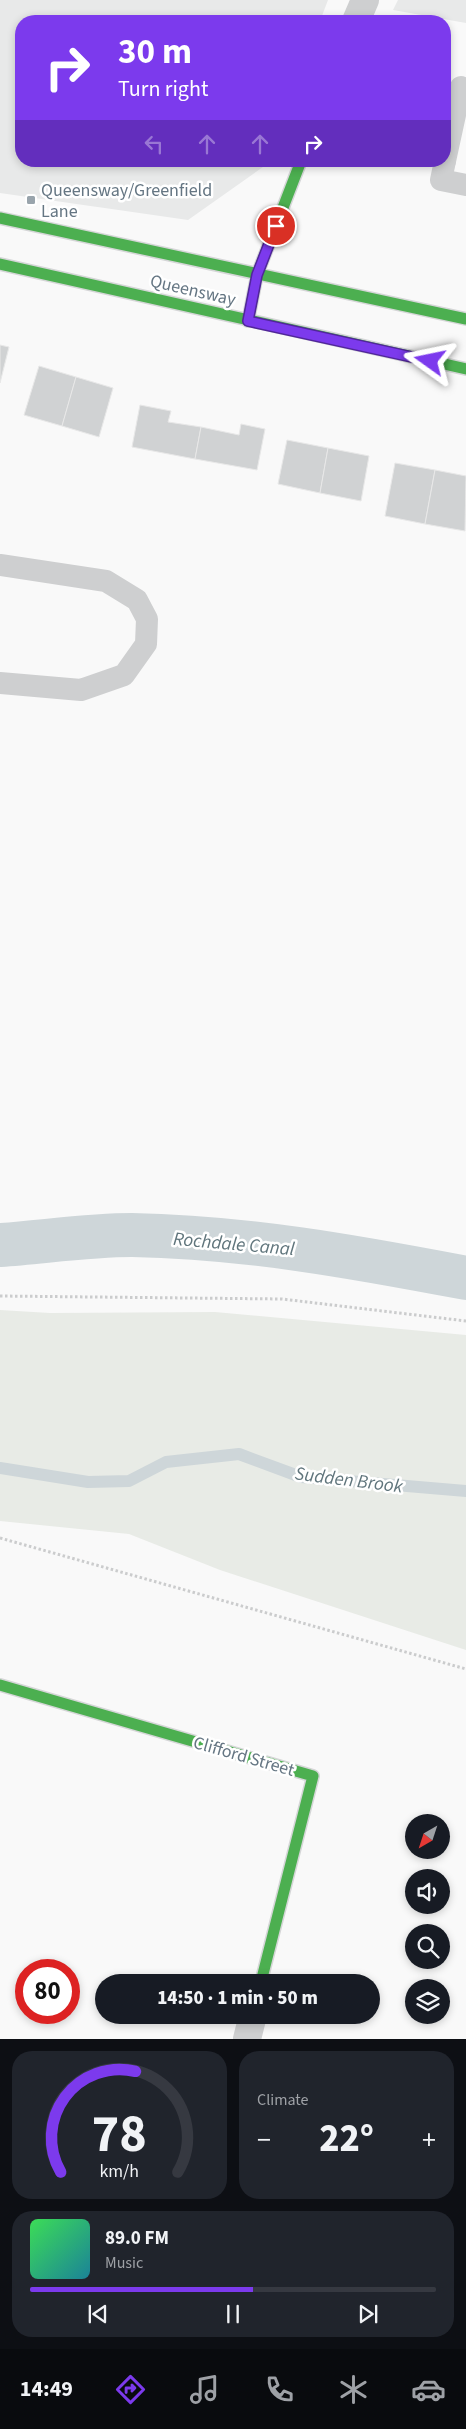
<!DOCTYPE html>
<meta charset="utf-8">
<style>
:root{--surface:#171b24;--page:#20242c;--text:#f1f3f6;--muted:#9ea1a6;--line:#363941;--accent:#7c3aed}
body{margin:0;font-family:"Source Sans 3",sans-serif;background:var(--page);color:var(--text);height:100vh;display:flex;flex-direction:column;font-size:19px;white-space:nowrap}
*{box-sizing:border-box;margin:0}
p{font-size:16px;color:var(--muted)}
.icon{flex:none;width:28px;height:28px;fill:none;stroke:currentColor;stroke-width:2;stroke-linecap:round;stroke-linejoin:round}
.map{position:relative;height:2039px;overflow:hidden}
.drawer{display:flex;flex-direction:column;gap:12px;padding:12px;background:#0d0f14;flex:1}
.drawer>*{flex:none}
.top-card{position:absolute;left:15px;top:15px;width:436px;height:152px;border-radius:20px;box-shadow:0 2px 8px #0003;background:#7c3aed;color:#fff;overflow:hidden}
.needle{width:32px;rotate:219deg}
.buttons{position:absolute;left:405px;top:1814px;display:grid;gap:10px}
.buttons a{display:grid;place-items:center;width:45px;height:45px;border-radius:50%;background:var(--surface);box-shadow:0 2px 8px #0003;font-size:25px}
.speed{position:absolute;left:15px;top:1959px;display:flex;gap:10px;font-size:25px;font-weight:700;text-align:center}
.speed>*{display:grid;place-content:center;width:65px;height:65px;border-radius:50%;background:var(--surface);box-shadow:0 2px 8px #0003;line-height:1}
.speed .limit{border:8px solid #d22;background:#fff;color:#111}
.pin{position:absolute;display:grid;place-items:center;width:42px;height:42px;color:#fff;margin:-21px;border:2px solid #fff;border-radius:50%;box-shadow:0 1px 5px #0007}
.me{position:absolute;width:55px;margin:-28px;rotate:282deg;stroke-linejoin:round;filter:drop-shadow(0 0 4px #0008)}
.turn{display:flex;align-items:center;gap:18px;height:105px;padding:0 20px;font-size:22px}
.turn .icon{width:65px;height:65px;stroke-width:2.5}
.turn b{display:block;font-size:35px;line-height:42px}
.lanes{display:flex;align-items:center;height:48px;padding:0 20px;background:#0003;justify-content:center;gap:25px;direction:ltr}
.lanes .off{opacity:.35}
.big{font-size:38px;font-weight:800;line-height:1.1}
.drawer .tile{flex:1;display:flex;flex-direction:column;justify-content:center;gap:8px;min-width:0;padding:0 18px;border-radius:20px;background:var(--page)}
.drawer .dial{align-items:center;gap:0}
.dial svg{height:130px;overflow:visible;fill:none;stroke:var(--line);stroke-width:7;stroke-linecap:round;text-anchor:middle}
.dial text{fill:var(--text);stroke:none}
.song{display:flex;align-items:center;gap:15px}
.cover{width:60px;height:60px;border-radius:8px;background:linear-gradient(135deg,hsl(130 70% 55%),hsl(190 70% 35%))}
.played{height:5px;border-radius:2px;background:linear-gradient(90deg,var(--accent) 55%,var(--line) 55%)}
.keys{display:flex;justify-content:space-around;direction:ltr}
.heat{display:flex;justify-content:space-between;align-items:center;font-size:28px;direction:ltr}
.drawer .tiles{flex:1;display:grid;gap:12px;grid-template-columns:1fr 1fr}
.tile:last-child{grid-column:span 2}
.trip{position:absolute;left:95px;top:1974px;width:285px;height:50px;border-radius:25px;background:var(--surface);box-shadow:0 2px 8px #0003;font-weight:800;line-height:50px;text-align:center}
.tab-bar{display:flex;height:80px;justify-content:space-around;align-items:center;background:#090b0e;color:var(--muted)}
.tab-bar .icon{width:35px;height:35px}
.tab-bar .current{color:var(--accent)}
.tab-bar b{font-size:22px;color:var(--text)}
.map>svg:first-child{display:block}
.built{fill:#e8e9e9}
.green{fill:#e8ebe6}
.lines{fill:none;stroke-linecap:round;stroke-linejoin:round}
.stream{stroke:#ced6d9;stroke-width:12}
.canal{stroke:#ced6d9;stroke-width:44}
.building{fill:#d0d2d3;stroke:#e8e8e8}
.fast-casing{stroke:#d5d6d7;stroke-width:14}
.path{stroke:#cbcccd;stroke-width:3;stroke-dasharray:2.5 2.5;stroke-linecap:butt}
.lane{stroke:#cecfd0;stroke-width:22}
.street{stroke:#cecfd0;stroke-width:28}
.fast{stroke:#4caf50;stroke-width:11}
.route-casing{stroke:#51269a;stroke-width:12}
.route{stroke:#7c3aed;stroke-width:9}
.poi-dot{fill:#99a4ac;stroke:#fff;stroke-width:2}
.labels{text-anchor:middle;stroke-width:5;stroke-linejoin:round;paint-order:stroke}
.poi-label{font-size:18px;fill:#657683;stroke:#fff;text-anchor:start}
.street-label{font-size:18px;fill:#657683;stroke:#fff}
.water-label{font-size:19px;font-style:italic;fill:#60757c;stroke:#fff}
</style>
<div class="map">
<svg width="466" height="2039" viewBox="0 0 466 2039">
<rect width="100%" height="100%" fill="#f9f9f9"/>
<g class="built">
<polygon points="0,0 328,0 320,21 21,21 21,161 265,161 263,167 188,220 0,193"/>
<polygon points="398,0 466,0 466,23 393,10"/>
</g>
<polygon class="green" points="0,1310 50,1313 215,1312 466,1335 466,1650 220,1570 129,1534 0,1521"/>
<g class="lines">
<polyline class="stream" points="0,1468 88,1482 129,1481 166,1462 239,1454 301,1477 466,1491"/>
<path class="canal" d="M0 1245C43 1242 89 1235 132 1235 245 1237 356 1257 466 1278"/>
</g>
<g class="building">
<polygon points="0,345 9,347 0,383"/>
<polygon points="39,366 76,377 62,426 24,415"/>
<polygon points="76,377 113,388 99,437 62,426"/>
<polygon points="140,405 171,411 168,422 201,427 195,459 132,447"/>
<polygon points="241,424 265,429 257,470 195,459 201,427 239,435"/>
<polygon points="287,440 328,448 320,493 278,484"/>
<polygon points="328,448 369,456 361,501 320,493"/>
<polygon points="395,463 435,470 425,524 385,516"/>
<polygon points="435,470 466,476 465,531 425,524"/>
</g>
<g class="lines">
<defs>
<g id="fast">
<polyline points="0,218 466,319"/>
<polyline points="0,264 466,369"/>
<polyline points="248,321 257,275 301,161"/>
<polyline points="0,1685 313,1776 261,1982"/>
</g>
</defs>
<use href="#fast" class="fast-casing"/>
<g class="path">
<polyline points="0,1296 282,1299 466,1321"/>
<polyline points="0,1538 466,1669"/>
</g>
<g class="lane">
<polyline points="445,161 461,87"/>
<polyline points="445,161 441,180 466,185"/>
<polyline points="0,565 106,581 137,600 147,619 146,644 124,675 81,690 0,683"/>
</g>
<g class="street">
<polyline points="356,21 365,0"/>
<polyline points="247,2039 253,2015"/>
</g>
<use href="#fast" class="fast"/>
</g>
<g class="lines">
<defs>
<polyline id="route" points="276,226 257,275 248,321 430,361"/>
</defs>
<use href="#route" class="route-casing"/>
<use href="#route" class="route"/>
</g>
<rect class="poi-dot" x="26" y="195" width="10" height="10" rx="2.5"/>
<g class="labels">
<g class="poi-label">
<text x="41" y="196">Queensway/Greenfield<tspan x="41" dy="21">Lane</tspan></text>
</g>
<g class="street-label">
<text transform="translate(193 290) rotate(13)" y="6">Queensway</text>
<text transform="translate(244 1756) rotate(16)" y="6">Clifford Street</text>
</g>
<g class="water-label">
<text transform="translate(234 1243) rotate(5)" y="7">Rochdale Canal</text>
<text transform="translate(349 1479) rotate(7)" y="7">Sudden Brook</text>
</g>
</g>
</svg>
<div class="buttons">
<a><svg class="needle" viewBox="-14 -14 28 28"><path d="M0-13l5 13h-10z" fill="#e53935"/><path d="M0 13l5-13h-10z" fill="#9ea1a6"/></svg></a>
<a><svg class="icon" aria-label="sound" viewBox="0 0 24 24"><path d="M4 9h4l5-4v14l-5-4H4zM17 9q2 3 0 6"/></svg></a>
<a><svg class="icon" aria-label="search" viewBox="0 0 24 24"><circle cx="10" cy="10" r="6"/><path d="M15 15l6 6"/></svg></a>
<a><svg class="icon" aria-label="layers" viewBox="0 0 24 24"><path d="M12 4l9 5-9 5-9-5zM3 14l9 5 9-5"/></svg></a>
</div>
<div class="speed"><div class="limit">80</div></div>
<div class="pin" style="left:276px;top:226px;background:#d93025"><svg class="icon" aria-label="arrive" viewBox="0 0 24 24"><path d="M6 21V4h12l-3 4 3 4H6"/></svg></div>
<svg class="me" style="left:430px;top:361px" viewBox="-20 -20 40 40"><path d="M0-17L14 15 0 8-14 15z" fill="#7c3aed" stroke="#fff" stroke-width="4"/></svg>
<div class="trip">14:50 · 1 min · 50 m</div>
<div class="top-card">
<div class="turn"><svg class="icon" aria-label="right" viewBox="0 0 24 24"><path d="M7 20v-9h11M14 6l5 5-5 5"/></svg><div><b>30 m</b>Turn right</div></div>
<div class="lanes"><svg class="icon off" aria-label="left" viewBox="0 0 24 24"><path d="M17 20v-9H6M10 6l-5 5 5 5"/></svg><svg class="icon off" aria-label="ahead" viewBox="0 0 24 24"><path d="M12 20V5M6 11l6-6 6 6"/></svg><svg class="icon off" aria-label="ahead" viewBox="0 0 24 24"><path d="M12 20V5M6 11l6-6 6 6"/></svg><svg class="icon" aria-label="right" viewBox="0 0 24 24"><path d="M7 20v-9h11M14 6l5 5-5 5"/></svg></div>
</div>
</div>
<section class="drawer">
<div class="tiles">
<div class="tile dial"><svg viewBox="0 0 100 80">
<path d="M14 69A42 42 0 1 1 86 69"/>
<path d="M14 69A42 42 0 0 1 60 7" stroke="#7c3aed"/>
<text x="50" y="56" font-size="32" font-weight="700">78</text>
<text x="50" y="72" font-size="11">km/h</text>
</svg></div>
<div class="tile"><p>Climate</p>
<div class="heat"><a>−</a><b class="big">22°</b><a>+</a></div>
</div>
<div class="tile">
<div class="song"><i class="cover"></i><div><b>89.0 FM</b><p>Music</p></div></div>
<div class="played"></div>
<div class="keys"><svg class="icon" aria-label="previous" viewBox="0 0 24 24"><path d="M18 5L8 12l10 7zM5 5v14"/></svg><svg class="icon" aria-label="pause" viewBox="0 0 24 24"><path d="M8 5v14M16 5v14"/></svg><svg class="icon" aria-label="next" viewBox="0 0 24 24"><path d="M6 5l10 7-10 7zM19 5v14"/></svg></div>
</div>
</div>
</section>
<nav class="tab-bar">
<b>14:49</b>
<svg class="icon current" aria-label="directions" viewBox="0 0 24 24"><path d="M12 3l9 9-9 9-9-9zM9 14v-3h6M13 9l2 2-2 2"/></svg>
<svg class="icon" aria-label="music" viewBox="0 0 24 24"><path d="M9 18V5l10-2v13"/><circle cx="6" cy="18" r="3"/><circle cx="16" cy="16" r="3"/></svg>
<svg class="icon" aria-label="phone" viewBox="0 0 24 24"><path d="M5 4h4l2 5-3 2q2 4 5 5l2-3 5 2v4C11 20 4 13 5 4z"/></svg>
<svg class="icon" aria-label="climate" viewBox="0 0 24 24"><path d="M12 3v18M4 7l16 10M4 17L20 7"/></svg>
<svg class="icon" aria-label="car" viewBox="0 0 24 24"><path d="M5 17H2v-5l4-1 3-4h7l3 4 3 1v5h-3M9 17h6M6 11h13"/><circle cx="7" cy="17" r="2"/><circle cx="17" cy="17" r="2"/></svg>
</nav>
